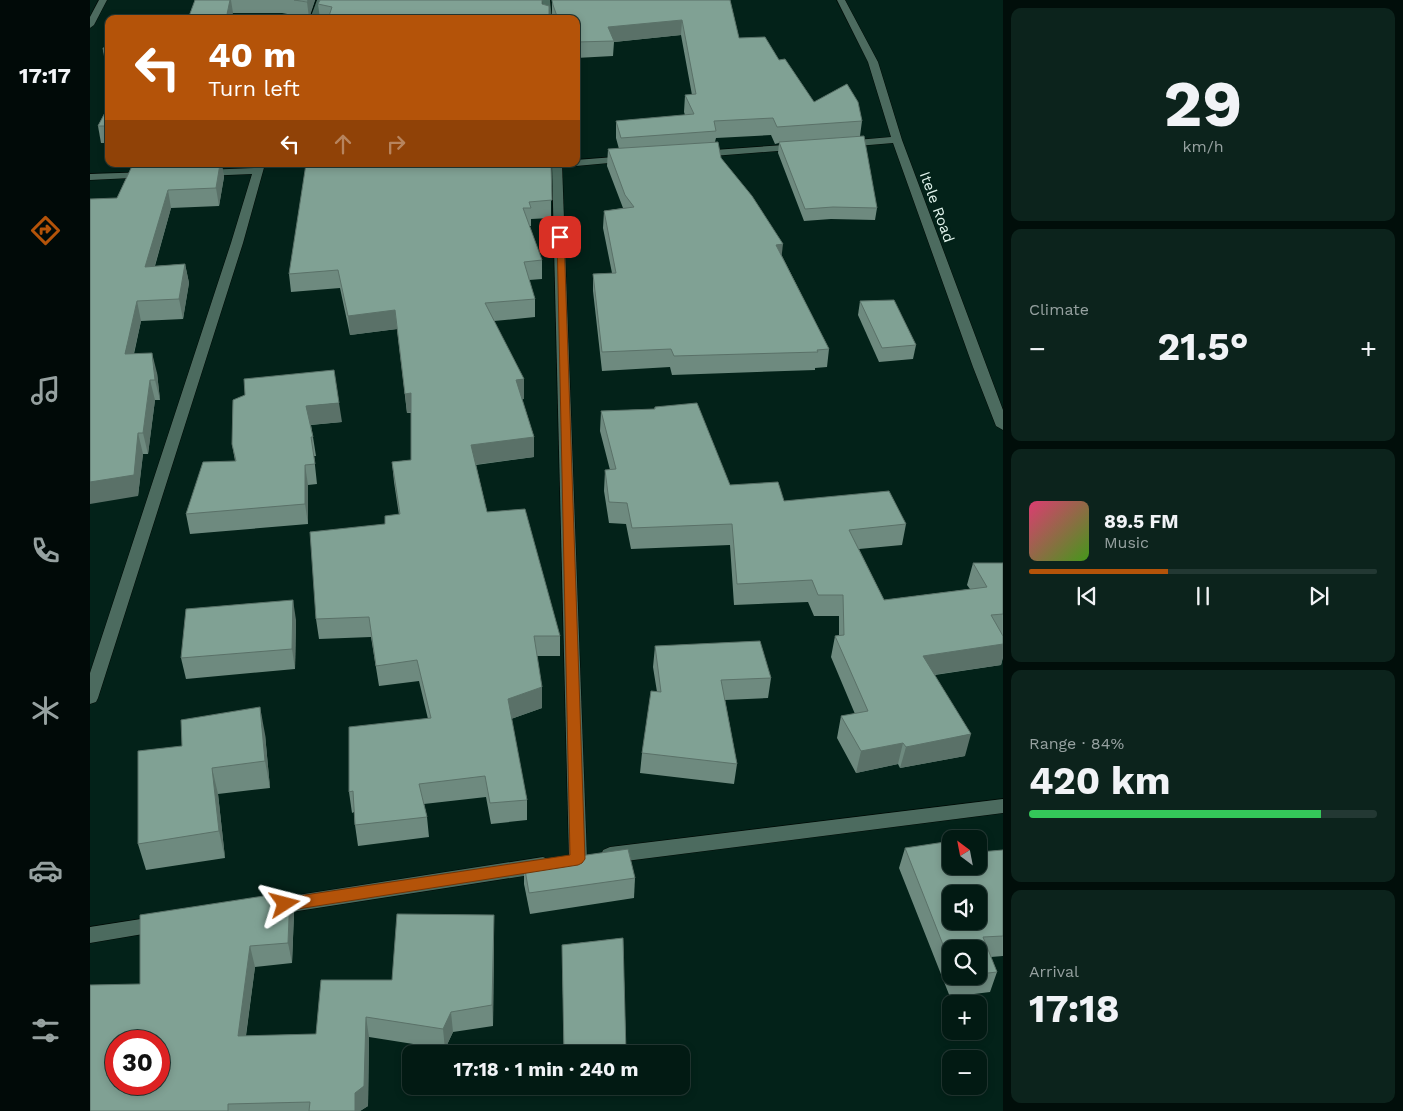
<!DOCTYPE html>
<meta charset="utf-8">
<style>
:root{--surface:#021a13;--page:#0c231c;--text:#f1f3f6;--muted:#96a1a0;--line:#233833;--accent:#b45309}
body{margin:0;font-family:"Work Sans",sans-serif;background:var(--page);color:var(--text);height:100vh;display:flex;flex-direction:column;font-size:19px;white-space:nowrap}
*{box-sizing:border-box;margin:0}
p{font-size:16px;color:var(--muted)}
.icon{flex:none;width:28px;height:28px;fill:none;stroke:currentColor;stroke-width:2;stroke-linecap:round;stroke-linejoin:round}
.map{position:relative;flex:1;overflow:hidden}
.drawer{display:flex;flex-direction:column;gap:8px;padding:8px;background:#010e0a;width:400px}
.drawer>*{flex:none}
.hud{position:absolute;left:15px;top:15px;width:475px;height:152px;border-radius:10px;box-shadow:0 2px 8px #0003,0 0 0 1px var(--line);background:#b45309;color:#fff;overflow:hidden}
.needle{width:32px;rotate:328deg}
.tools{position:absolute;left:852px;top:830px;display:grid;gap:10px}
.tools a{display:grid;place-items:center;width:45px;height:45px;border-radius:10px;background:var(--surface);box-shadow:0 2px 8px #0003,0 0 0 1px var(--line);font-size:25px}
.speed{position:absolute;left:15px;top:1030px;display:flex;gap:10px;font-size:25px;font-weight:700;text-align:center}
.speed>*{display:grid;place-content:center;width:65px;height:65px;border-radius:50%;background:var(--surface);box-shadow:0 2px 8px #0003,0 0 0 1px var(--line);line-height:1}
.speed .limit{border:8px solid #d22;background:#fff;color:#111}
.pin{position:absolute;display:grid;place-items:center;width:42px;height:42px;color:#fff;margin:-21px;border-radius:10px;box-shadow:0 2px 8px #0006}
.me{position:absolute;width:55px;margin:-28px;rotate:81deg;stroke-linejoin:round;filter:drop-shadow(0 0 4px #0008)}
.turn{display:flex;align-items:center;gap:18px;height:105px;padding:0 20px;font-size:22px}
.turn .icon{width:65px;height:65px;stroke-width:2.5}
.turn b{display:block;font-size:35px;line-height:42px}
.lanes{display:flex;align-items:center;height:48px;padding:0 20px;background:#0003;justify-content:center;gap:25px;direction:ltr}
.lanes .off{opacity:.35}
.big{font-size:38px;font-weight:700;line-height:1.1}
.drawer .tile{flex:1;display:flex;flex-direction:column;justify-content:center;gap:8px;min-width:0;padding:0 18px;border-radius:10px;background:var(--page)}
.drawer .dial{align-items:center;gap:0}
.dial b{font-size:65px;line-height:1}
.song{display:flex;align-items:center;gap:15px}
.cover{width:60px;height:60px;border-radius:8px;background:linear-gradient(135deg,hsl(340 70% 55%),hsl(100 70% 35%))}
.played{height:5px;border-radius:2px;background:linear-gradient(90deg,var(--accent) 40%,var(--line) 40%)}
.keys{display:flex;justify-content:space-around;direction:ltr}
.heat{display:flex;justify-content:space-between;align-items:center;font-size:28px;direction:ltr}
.charge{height:8px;border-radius:4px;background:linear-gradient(90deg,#34c759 84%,var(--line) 0)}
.trip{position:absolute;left:312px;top:1045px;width:288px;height:50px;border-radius:10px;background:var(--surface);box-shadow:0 2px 8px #0003,0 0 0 1px var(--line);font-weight:700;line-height:50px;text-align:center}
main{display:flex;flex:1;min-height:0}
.menu{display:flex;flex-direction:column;width:90px;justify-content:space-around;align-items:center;background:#010a08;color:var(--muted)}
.menu .icon{width:35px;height:35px}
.menu .selected{color:var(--accent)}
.menu b{font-size:22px;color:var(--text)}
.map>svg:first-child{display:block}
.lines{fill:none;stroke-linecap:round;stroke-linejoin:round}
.minor-casing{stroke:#000a05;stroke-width:1}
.minor{fill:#4c6b5f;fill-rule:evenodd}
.wall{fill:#6e8a7f;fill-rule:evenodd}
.shaded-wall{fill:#5a7168}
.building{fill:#80a194;stroke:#5a7168;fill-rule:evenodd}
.route{fill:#b45309;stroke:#753606}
.labels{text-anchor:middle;stroke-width:5;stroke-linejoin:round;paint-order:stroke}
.far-street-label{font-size:15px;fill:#e1f3ec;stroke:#032219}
</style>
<main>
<nav class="menu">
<b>17:17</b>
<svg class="icon selected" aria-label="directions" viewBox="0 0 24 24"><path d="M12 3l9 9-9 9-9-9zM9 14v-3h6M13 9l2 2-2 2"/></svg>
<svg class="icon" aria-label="music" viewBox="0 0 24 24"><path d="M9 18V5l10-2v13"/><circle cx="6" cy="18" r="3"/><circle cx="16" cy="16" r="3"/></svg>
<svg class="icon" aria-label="phone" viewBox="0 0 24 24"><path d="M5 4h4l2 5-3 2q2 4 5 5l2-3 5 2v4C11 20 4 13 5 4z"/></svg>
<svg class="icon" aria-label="climate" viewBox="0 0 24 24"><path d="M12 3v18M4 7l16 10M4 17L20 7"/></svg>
<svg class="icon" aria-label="car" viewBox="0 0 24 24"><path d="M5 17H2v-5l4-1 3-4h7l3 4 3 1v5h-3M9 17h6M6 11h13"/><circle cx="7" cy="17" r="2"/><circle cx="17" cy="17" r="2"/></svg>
<svg class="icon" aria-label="filters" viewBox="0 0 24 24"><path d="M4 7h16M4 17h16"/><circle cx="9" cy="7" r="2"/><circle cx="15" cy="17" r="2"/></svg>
</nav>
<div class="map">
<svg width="913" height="1111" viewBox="0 0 913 1111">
<rect width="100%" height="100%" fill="#032219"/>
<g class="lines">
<defs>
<g id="minor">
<polygon points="9,0 17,0 4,25 0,28 0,17"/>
<polygon points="227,0 235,0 228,19 220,19"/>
<polygon points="452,0 460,0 462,19 454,19"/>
<polygon points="747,0 755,0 788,62 812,140 913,410 913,430 906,426 883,367 803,143 755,147 750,144 755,141 801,137 778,62"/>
<polygon points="709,144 714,147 713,149 610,157 605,154 610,151"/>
<polygon points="537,156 542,159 541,161 486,166 481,164 486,164 486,160"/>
<polygon points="165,164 175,164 153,243 8,698 6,702 0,704 0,673 141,243 162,174 114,176 109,173 114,170 164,168"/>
<polygon points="462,164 472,164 497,859 495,864 488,867 481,864 479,859"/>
<polygon points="58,172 62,173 62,177 0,180 0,174"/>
<polygon points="913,799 913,813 520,863 513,860 511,855 513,850 520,847"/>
<polygon points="453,857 460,860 462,865 460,870 453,873 182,915 175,913 172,907 175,901 182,899"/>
<polygon points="70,916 77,918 80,924 77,930 0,943 0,927"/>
</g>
</defs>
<use href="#minor" class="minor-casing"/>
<use href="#minor" class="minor"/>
</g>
<g class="wall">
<polygon points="105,0 225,0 219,18 192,13 143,13"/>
<polygon points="462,0 640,0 649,38 689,60 724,102 772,121 770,136 787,208 785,220 741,219 714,221 688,153 689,143 685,144 681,135 626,138 625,142 631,158 692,256 739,349 737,367 725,368 725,370 582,375 580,367 512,371 503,291 503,274 522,273 513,228 514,211 533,208 517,166 518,149 529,149 526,138 526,121 595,115 594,112 595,95 602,95 591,35 524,42 523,56 486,58 486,19 462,19"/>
<polygon points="228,4 452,4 459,19 230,19"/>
<polygon points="19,105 19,143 11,143 8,126"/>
<polygon points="43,164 136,164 136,167 132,167 134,177 129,206 81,208 65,266 95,264 99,283 93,319 51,321 44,354 67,373 70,400 65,400 58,454 53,454 48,496 27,198"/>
<polygon points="461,164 461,218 441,219 441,226 439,226 452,260 452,279 439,280 445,299 445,317 404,321 434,399 432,399 444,437 444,457 386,465 397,512 470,636 470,656 447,656 452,708 421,719 437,800 437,820 401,824 396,797 334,804 337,817 339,837 268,846 265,825 264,812 262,813 259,792 338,719 329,681 289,686 281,637 229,639 226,619 295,524 309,515 304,482 302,462 321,460 321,413 317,413 307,329 260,335 250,288 201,292 199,274"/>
<polygon points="770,301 826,345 823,359 789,362 768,315"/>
<polygon points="143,400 252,422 221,425 223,437 226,456 224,456 227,484 218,485 218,524 100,534 96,514 145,461 142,444"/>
<polygon points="565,407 640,485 694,501 816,524 812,545 769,549 794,600 880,589 877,585 883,563 913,563 913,657 911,665 845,675 875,756 810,768 808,764 766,773 747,738 751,716 765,714 741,657 745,636 749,635 749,616 724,616 718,602 644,605 640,545 541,549 536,524 519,523 514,491 515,470 520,470 510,431 511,411 564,409"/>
<polygon points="206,620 205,669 96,679 91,658"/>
<polygon points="565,646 681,678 678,698 635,700 647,764 644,784 550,773 552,753 567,692 563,667"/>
<polygon points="175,734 180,788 128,794 135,858 56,870 48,844 92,746"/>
<path d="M815 848 860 855 913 850V956L901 957 907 972 900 992 860 997 809 868ZM861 949H889V976H861Z"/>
<polygon points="434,864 545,878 544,898 440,914 434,884"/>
<polygon points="200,892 204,913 202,963 165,967 156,1036 226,1034 302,980 404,936 403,1026 363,1032 355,1049 279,1037 278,1106 270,1111 0,1111 50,984"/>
<polygon points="533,938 536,1054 474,1054 472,945"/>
</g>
<g class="shaded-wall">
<polygon points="140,0 141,0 143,13 141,19 136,19"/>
<polygon points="218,0 225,0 219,18 217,2"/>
<polygon points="592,20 591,35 524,42 518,27"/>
<polygon points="130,164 132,164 134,177 129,206 126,188"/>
<polygon points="78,190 81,208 59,286 55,267"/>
<polygon points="693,244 691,261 686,245"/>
<polygon points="95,264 99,283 93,319 89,299"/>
<polygon points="47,301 51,321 39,374 35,354"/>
<polygon points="305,310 307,329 260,335 258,316"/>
<polygon points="62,353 67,373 70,400 65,380"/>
<polygon points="434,379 434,399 426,400 426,380"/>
<polygon points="60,380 65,400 58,454 53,433"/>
<polygon points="321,393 322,412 317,413 315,394"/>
<polygon points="249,403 252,422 219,425 216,406"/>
<polygon points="48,433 53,454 48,496 0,504 0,482"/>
<polygon points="444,437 444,457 382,465 381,445"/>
<polygon points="215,465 218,485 218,524 215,504"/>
<polygon points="203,600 206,620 205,669 202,649"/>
<polygon points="913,644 913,657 911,665 828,677 833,656"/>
<polygon points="452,687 452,708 418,720 418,699"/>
<polygon points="170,707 175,734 180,788 175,761"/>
<polygon points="881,734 875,756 810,768 816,747"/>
<polygon points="813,743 808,764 766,773 771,751"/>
<polygon points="122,768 128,794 135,858 129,831"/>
<polygon points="200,892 204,913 202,963 198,943"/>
<polygon points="404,915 404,936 403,1026 402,1005"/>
<polygon points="160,946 165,967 153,1056 148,1036"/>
<polygon points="361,1012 363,1032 355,1049 353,1029"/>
<polygon points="276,1017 279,1037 278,1106 270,1111 265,1111 265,1093"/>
</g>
<g class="building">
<polygon points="105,0 140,0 136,19 98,19"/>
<polygon points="204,0 218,0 217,2"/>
<polygon points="230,0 452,0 452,4 459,6 459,19 238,19 242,7 228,4"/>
<polygon points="462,0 640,0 649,38 675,37 689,60 695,59 724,102 757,84 768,102 772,121 687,127 683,118 624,121 626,131 531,138 526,121 604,114 595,95 606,94 592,20 518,27 524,41 486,42 486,19 468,19 463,5"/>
<polygon points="19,47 19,81 13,48"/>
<polygon points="19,105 19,126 8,126"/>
<polygon points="774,136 787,208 743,207 715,209 689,142"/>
<polygon points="628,142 631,158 662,196 693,244 686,245 739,349 727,350 728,352 584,356 581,349 512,352 503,274 526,273 514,211 544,207 535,195 518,149"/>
<polygon points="43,164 130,164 126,188 78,190 55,267 95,264 89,299 47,301 35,354 62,353 65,380 60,380 53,433 48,433 44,475 0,482 0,199 27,198"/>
<polygon points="216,164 461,164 462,200 439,202 441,208 433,208 452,260 434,262 445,299 395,303 434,379 426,380 444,437 381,445 397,512 435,509 470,636 444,636 452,687 418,699 437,800 400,803 395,776 329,784 337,817 265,825 263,791 259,792 259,727 341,718 327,660 286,666 279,617 226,619 220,532 295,524 295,516 310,514 302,462 321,460 321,393 315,394 305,310 258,316 248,270 199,274"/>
<polygon points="804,300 826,345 792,348 770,301"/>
<polygon points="244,370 249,403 216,406 223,437 221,437 225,464 215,465 215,504 96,514 113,462 146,461 142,444 143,400 155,395 154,379"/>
<polygon points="607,403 640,485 688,482 694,501 799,491 816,524 759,530 794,600 897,587 883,563 913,563 913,614 901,615 913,636 913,644 833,656 881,734 816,747 813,743 771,751 751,716 778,711 745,636 754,635 753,595 728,595 722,580 647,584 642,524 542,528 537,503 519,502 515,470 526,469 511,411 565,409 565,407"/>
<polygon points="203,600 202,649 91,658 96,609"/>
<polygon points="670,641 681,678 631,680 647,764 552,753 561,691 571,692 565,646"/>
<polygon points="170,707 175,761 122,768 129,831 48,844 48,751 92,746 91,720"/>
<path d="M855 842 860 855H861V866H889V852L913 850V936L893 937 907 972 889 974V949H861V965L815 848ZM861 894H889V921H861Z"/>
<polygon points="538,849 545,878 439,893 434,864"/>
<path d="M200 892 198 943 160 946 148 1036 226 1034 231 980H302L307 914 404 915 402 1005 361 1012 353 1029 276 1017 274 1086 265 1093V1111H219L220 1102 138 1104V1111H0V985L50 984V915ZM26 1041H69V1084H26Z"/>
<polygon points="533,938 536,1053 474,1053 472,945"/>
</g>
<polygon class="route" points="467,235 474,237 495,859 492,863 488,865 195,911 190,909 188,904 190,900 195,898 480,855"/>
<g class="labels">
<g class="far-street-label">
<text transform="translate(847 207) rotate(70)" y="5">Itele Road</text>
</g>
</g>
</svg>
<div class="tools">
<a><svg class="needle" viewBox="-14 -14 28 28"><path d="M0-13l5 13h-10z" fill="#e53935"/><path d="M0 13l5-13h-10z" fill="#96a1a0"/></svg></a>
<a><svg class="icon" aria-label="sound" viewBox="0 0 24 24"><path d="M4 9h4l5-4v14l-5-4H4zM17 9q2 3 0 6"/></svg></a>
<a><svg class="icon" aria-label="search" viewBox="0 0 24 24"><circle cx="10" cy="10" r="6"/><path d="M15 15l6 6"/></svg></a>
<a>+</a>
<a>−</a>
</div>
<div class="speed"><div class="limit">30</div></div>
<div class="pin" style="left:470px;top:237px;background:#d93025"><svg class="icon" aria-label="arrive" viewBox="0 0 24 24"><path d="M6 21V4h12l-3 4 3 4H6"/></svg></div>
<svg class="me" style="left:195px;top:904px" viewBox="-20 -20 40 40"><path d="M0-17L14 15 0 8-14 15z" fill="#b45309" stroke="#fff" stroke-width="4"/></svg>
<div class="trip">17:18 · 1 min · 240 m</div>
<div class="hud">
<div class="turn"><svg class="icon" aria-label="left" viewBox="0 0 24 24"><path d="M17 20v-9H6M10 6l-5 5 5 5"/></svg><div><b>40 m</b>Turn left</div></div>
<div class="lanes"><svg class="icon" aria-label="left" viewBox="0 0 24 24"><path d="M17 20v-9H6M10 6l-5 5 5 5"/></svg><svg class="icon off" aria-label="ahead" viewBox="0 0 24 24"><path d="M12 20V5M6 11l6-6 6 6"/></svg><svg class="icon off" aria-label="right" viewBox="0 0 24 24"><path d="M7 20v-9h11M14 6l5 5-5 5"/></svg></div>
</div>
</div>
<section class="drawer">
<div class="tile dial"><b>29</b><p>km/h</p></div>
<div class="tile"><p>Climate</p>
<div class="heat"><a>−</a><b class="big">21.5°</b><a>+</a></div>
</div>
<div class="tile">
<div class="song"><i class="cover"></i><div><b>89.5 FM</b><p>Music</p></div></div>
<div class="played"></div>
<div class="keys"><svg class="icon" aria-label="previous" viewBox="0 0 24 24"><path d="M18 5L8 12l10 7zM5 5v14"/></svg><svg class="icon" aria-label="pause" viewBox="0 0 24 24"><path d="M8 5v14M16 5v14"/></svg><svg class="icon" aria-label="next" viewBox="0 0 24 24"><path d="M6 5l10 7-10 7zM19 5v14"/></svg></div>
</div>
<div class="tile"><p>Range · 84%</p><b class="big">420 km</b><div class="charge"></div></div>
<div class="tile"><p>Arrival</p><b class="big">17:18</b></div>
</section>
</main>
